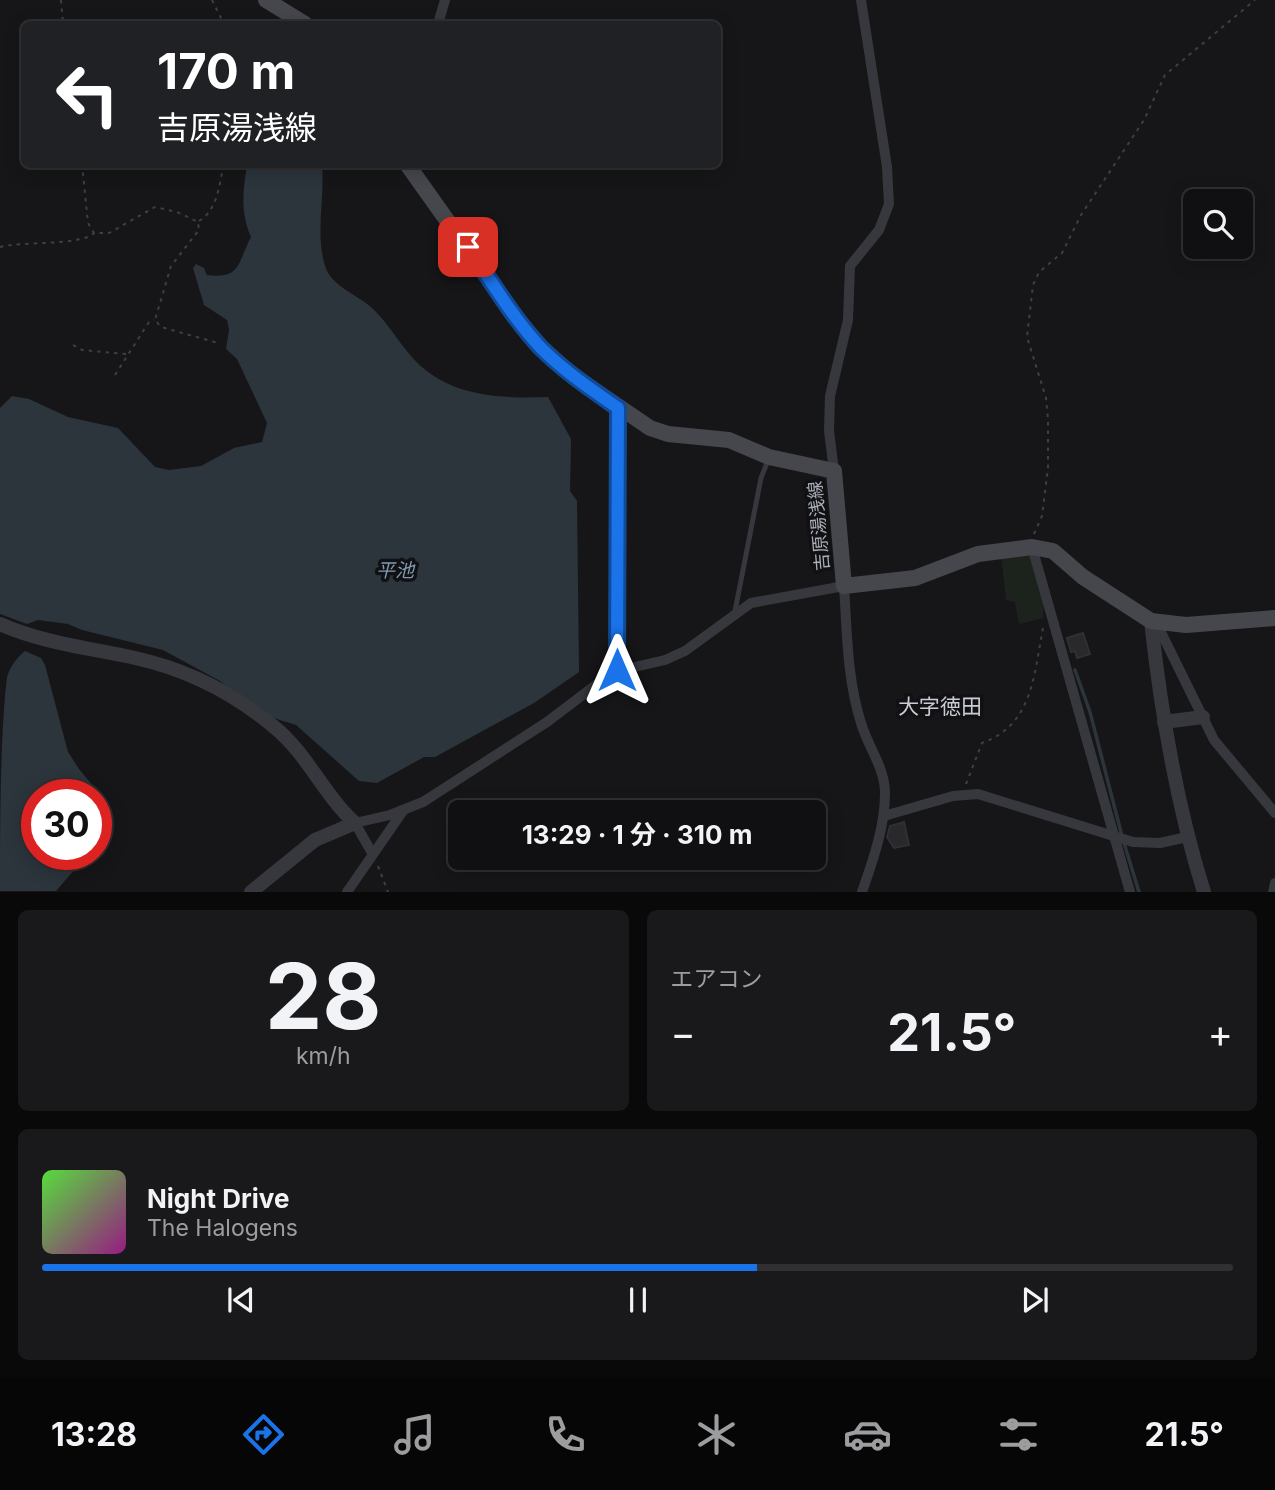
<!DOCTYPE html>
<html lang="ja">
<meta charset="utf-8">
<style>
:root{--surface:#101012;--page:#19191b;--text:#f1f3f6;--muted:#9c9d9f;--line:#303032;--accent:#1a73e8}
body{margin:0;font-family:Inter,"Noto Sans JP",sans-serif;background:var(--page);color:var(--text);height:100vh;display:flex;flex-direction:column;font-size:26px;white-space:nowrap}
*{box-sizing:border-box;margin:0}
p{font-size:23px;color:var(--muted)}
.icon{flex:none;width:38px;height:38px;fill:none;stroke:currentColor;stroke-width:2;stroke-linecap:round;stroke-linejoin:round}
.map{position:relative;height:892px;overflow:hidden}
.panel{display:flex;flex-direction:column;gap:18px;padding:18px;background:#09090a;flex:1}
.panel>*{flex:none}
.top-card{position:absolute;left:21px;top:21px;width:700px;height:147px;border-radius:10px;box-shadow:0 4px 18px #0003,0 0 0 2px var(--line);background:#202124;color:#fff;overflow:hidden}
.tools{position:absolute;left:1183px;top:189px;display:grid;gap:14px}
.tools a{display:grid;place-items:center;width:70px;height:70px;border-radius:10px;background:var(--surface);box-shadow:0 4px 18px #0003,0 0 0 2px var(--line);font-size:35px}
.speed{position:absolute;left:21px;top:779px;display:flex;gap:14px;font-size:35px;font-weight:700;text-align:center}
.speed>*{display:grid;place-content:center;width:91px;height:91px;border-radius:50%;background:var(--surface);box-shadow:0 4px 18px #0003,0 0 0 2px var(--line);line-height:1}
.speed .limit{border:10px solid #d22;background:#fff;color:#111}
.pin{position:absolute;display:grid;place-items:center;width:60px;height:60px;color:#fff;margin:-30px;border-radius:14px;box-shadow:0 4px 10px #0006}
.me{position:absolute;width:77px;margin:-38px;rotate:0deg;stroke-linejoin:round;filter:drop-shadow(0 0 5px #0008)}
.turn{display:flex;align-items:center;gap:24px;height:147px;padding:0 21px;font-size:32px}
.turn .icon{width:91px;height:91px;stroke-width:2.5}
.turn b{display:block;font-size:49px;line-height:60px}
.big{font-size:52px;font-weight:700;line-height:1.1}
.panel .widget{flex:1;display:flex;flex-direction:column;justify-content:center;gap:10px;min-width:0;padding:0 24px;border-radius:10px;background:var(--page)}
.panel .dial{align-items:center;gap:0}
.dial b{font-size:91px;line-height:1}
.song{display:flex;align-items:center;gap:21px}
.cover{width:84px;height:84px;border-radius:10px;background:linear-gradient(135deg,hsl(110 70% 55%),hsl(310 70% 35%))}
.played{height:7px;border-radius:4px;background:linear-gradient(90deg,var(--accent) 60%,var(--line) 60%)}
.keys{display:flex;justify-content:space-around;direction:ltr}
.heat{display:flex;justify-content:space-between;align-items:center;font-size:38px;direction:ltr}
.panel .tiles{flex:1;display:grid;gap:18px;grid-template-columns:1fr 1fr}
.widget:last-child{grid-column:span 2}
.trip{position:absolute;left:448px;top:800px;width:378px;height:70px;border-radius:10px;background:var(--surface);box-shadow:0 4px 18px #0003,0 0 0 2px var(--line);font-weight:700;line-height:70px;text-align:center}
.tabs{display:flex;height:112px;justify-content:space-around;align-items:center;background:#060607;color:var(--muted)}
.tabs .icon{width:49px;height:49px}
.tabs .current{color:var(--accent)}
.tabs b{font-size:32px;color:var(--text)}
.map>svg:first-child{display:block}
.green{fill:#1c231d}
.water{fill:#2c353c}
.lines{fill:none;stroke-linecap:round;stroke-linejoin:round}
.stream{stroke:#2c353c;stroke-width:3.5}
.building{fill:#29292c;stroke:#303034;stroke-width:2}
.path{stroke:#3d3f44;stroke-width:2;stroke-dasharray:3.5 5;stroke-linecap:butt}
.service{stroke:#37383d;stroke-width:5}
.minor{stroke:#37383d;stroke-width:10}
.tertiary{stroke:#37383d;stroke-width:14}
.secondary{stroke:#45474d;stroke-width:16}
.route-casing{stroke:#114b97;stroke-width:18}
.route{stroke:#1a73e8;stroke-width:12}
.labels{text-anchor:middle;stroke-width:7;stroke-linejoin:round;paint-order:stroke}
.street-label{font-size:18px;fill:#a8adb8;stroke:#111113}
.water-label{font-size:19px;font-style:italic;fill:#7f9bb3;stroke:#111113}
.quarter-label{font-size:21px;fill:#c9ccd4;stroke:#111113}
</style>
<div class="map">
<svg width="1275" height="892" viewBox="0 0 1275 892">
<rect width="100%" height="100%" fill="#161618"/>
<polygon class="green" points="1031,553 1044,597 1043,618 1019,624 1015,602 1006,600 1001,555"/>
<g class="water">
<path d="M247 165H322C325 198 315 233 325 266 331 286 358 295 372 308 386 321 394 335 406 350 441 396 495 399 548 397L571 439 570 491 577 501 579 672 534 703 435 757H424L377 783 359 781 296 725 264 715 220 681 163 650 82 630 68 624 38 620 27 624 0 614V408L12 396 29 399 68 417 118 428 155 467 169 470 201 466 234 448 262 442 267 423 237 359 226 349 229 330 227 320 204 305 193 268 196 264 204 268 207 275C241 279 237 264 251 237 240 212 243 191 247 165Z"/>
<path d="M25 651 41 658 45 665 68 752 79 769 107 803 108 827 96 844V794H37V854H88L56 891H0C0 831 0 734 7 677 10 667 17 657 25 651Z"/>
</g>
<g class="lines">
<g class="stream">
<polyline points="1075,670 1090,712 1122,836"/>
<polyline points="1124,843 1139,892"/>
</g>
</g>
<g class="building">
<polygon points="1083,633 1090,654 1077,658 1075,651 1071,652 1067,638"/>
<polygon points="904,822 909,845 894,848 887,837 890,826"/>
</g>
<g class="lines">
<g class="path">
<polyline points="61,0 63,24"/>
<polyline points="212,0 224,24"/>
<polyline points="82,164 88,223 94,233 109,233 155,207 177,212 198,222 199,230 171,266 155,320 161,327 218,343"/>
<path d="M199 221C218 210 219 184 224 164"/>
<path d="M0 247C21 241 82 246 94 233"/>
<polyline points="73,345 82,350 126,354"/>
<polyline points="115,375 149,322 154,320"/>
<polyline points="1034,534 1042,516 1048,468 1048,420 1046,398 1027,337 1033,285 1039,272 1062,253 1081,215 1144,120 1165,75 1255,0"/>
<path d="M966 784 982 743C1033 725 1034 674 1043 628"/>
<polyline points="378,866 388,892"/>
</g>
<polyline class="service" points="735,611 761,478 769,458"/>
<g class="minor">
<polyline points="438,24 445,0"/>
<polyline points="834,471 829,431 830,396 848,320 850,266 879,230 889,204 887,167 861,0"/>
<polyline points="1032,547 1130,892"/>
<polyline points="1156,622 1214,740 1275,813"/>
<polyline points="617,670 618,408"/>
<polyline points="884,816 953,796 978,794 1133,842 1160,843 1187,837"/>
<path d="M372 853 355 823 390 815 423 802 547 722 613 672 665 660 685 651 751 603 844 586C847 631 847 679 861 723 868 747 885 768 885 793 885 827 873 860 862 892"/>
<polyline points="347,892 403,811"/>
<polyline points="1273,892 1275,883"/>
</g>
<g class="tertiary">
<path d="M1151 621C1161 713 1176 803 1204 892"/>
<path d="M0 624C43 643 89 648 135 658 185 669 233 693 273 726 307 753 323 794 355 823"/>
<polyline points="1164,722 1203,717"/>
<polyline points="251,892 315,840 355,823"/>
</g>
<g class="secondary">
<polyline points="266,0 305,24"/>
<polyline points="407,164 517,319 541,347 571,374 650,428 668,434 729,440 769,457 834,471 844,586 915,578 978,554 1032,547 1053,551 1083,577 1151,621 1186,625 1275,618"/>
</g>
</g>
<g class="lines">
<defs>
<path id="route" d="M468 247C491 281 513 318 541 348 564 371 591 389 618 408L617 670"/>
</defs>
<use href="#route" class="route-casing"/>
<use href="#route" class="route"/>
</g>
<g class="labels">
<g class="street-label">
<text transform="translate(819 526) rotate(-95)" y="6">吉原湯浅線</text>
</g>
<g class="water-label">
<text x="395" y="577">平池</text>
</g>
<g class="quarter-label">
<text x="940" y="714">大字徳田</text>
</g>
</g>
</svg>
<div class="tools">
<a><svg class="icon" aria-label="search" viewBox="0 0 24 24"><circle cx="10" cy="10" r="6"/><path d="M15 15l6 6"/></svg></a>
</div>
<div class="speed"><div class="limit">30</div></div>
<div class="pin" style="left:468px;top:247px;background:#d93025"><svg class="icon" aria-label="arrive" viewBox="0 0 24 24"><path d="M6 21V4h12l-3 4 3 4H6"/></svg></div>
<svg class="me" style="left:617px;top:670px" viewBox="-20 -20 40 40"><path d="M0-17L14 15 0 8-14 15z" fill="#1a73e8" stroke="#fff" stroke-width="4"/></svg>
<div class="trip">13:29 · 1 分 · 310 m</div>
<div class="top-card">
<div class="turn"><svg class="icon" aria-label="left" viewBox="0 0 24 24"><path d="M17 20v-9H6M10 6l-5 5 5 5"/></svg><div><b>170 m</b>吉原湯浅線</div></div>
</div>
</div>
<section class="panel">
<div class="tiles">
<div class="widget dial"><b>28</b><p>km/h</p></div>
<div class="widget"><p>エアコン</p>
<div class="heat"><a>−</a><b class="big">21.5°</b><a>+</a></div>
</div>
<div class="widget">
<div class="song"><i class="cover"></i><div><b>Night Drive</b><p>The Halogens</p></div></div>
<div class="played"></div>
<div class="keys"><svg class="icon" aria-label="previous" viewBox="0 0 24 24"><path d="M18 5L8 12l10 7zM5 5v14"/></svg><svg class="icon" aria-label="pause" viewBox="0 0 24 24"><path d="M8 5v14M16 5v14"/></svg><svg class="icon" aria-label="next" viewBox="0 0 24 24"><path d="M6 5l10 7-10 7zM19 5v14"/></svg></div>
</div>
</div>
</section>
<nav class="tabs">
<b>13:28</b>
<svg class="icon current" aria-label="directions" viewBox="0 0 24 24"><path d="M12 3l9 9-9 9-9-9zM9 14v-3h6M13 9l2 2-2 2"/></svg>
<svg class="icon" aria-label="music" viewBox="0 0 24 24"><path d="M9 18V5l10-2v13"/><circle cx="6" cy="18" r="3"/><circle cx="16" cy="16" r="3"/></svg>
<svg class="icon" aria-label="phone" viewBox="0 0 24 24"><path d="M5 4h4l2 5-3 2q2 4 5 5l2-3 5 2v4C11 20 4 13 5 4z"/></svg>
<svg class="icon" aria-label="climate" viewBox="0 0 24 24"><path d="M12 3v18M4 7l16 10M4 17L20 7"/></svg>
<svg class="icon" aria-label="car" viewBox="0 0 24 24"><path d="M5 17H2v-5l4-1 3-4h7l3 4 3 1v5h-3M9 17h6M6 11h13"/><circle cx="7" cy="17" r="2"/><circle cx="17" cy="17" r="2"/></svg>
<svg class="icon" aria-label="filters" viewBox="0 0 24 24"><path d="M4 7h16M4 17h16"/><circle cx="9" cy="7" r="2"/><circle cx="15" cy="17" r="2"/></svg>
<b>21.5°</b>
</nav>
